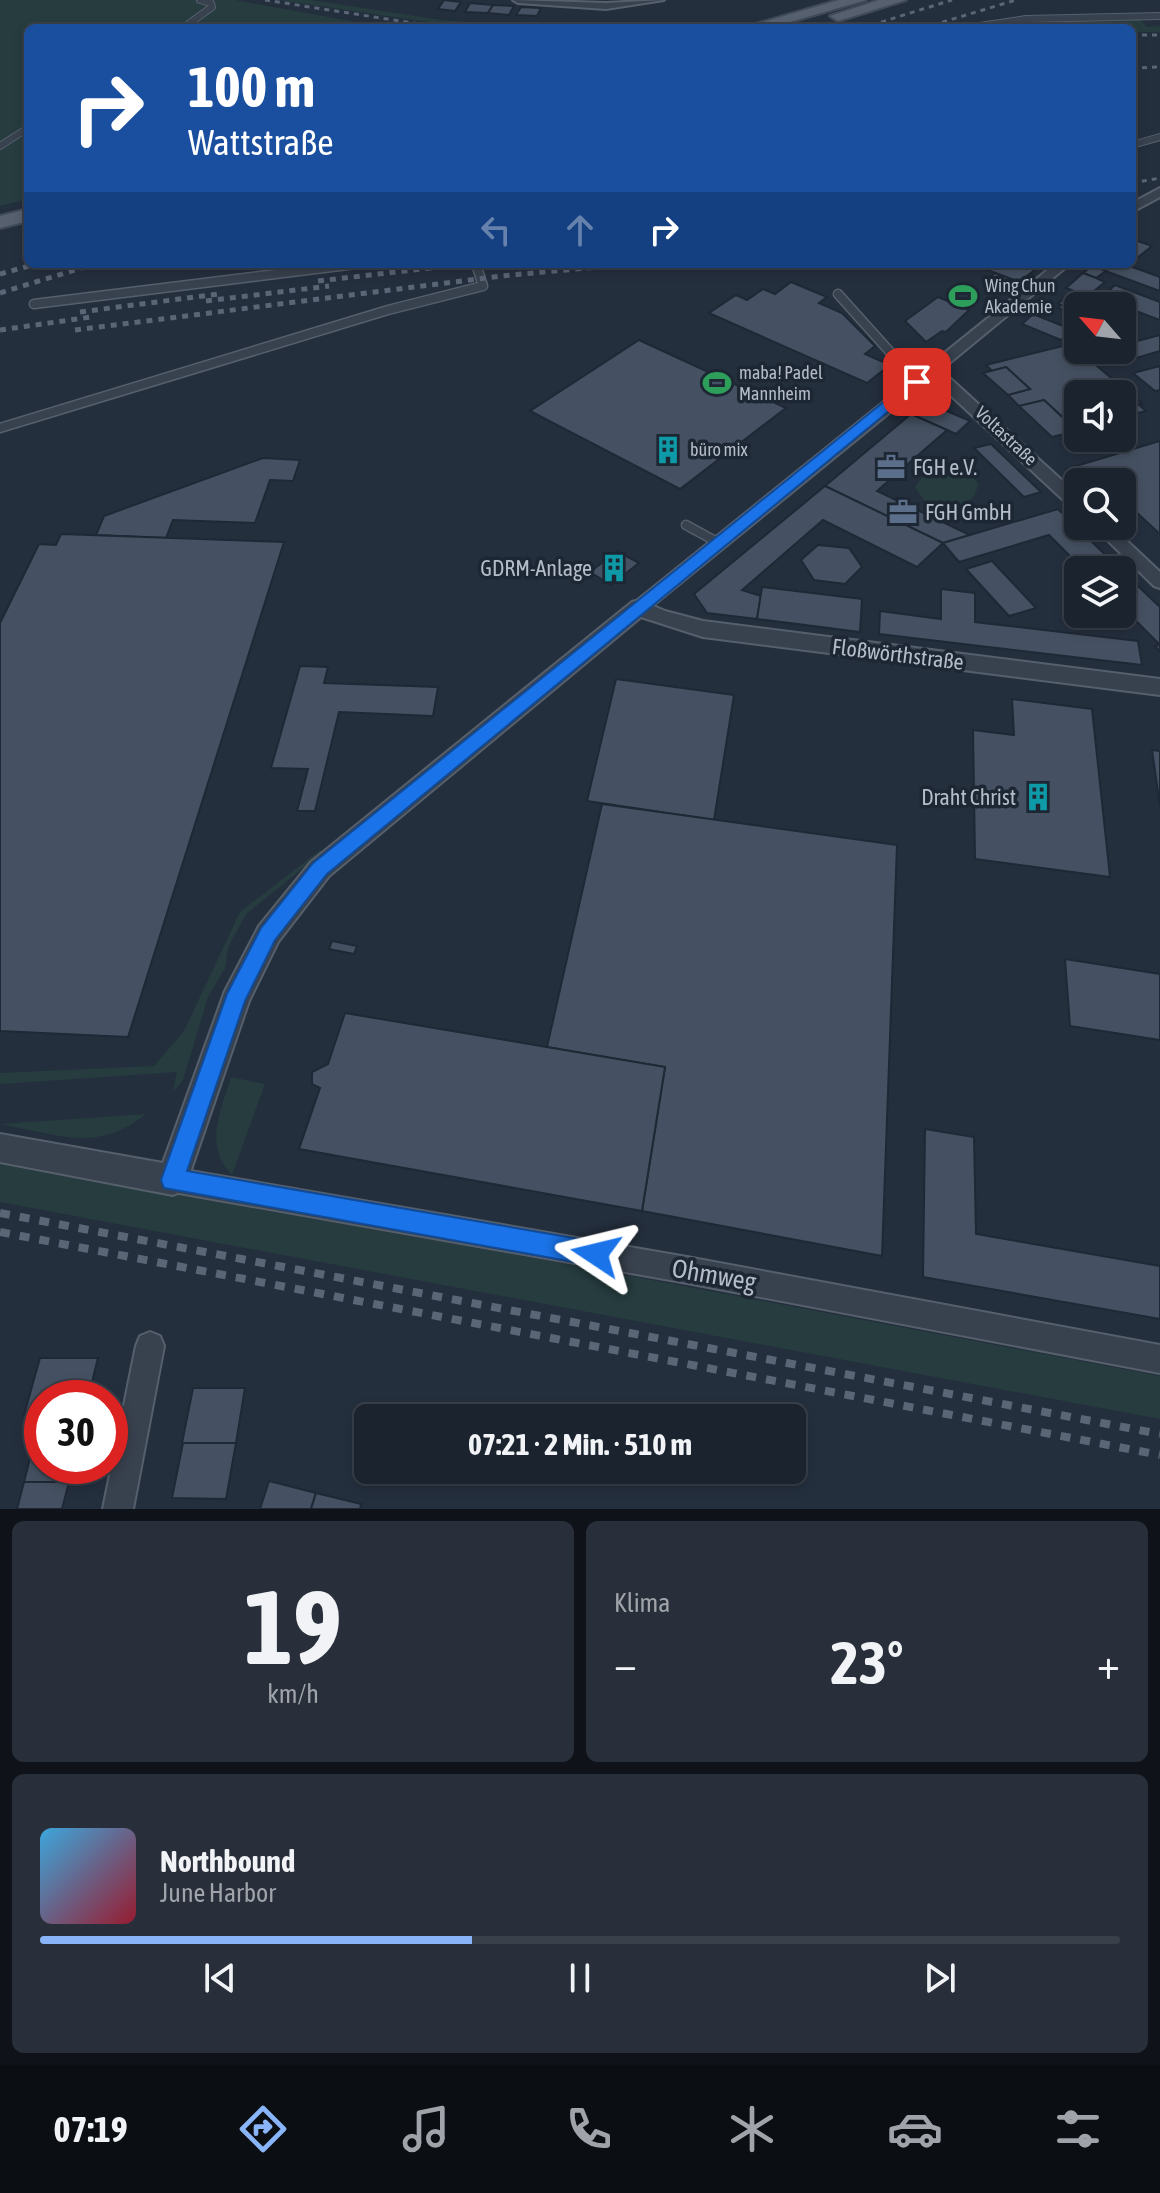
<!DOCTYPE html>
<html lang="de">
<meta charset="utf-8">
<style>
:root{--surface:#1b232e;--page:#282f3a;--text:#f1f3f6;--muted:#a0a4aa;--line:#39404a;--accent:#8ab4f8}
body{margin:0;font-family:"Asap Condensed",sans-serif;background:var(--page);color:var(--text);height:100vh;display:flex;flex-direction:column;font-size:30px;white-space:nowrap}
*{box-sizing:border-box;margin:0}
p{font-size:26px;color:var(--muted)}
.icon{flex:none;width:44px;height:44px;fill:none;stroke:currentColor;stroke-width:2;stroke-linecap:round;stroke-linejoin:round}
.map{position:relative;height:1509px;overflow:hidden}
.sheet{display:flex;flex-direction:column;gap:12px;padding:12px;background:#0f1319;flex:1}
.sheet>*{flex:none}
.banner{position:absolute;left:24px;top:24px;width:1112px;height:244px;border-radius:12px;box-shadow:0 4px 12px #0003,0 0 0 2px var(--line);background:#1a4fa0;color:#fff;overflow:hidden}
.needle{width:52px;rotate:298deg}
.controls{position:absolute;left:1064px;top:292px;display:grid;gap:16px}
.controls a{display:grid;place-items:center;width:72px;height:72px;border-radius:12px;background:var(--surface);box-shadow:0 4px 12px #0003,0 0 0 2px var(--line);font-size:40px}
.speed{position:absolute;left:24px;top:1380px;display:flex;gap:16px;font-size:40px;font-weight:700;text-align:center}
.speed>*{display:grid;place-content:center;width:104px;height:104px;border-radius:50%;background:var(--surface);box-shadow:0 4px 12px #0003,0 0 0 2px var(--line);line-height:1}
.speed .limit{border:12px solid #d22;background:#fff;color:#111}
.pin{position:absolute;display:grid;place-items:center;width:68px;height:68px;color:#fff;margin:-34px;border-radius:16px;box-shadow:0 4px 12px #0006}
.me{position:absolute;width:88px;margin:-44px;rotate:280deg;stroke-linejoin:round;filter:drop-shadow(0 0 6px #0008)}
.turn{display:flex;align-items:center;gap:28px;height:168px;padding:0 32px;font-size:36px}
.turn .icon{width:104px;height:104px;stroke-width:2.5}
.turn b{display:block;font-size:56px;line-height:68px}
.lanes{display:flex;align-items:center;height:76px;padding:0 32px;background:#0003;justify-content:center;gap:40px;direction:ltr}
.lanes .off{opacity:.35}
.big{font-size:60px;font-weight:700;line-height:1.1}
.sheet .card{flex:1;display:flex;flex-direction:column;justify-content:center;gap:12px;min-width:0;padding:0 28px;border-radius:12px;background:var(--page)}
.sheet .dial{align-items:center;gap:0}
.dial b{font-size:104px;line-height:1}
.song{display:flex;align-items:center;gap:24px}
.cover{width:96px;height:96px;border-radius:12px;background:linear-gradient(135deg,hsl(200 70% 55%),hsl(350 70% 35%))}
.played{height:8px;border-radius:4px;background:linear-gradient(90deg,var(--accent) 40%,var(--line) 40%)}
.keys{display:flex;justify-content:space-around;direction:ltr}
.heat{display:flex;justify-content:space-between;align-items:center;font-size:44px;direction:ltr}
.sheet .tiles{flex:1;display:grid;gap:12px;grid-template-columns:1fr 1fr}
.card:last-child{grid-column:span 2}
.trip{position:absolute;left:354px;top:1404px;width:452px;height:80px;border-radius:12px;background:var(--surface);box-shadow:0 4px 12px #0003,0 0 0 2px var(--line);font-weight:700;line-height:80px;text-align:center}
.tabs{display:flex;height:128px;justify-content:space-around;align-items:center;background:#0b0e12;color:var(--muted)}
.tabs .icon{width:56px;height:56px}
.tabs .on{color:var(--accent)}
.tabs b{font-size:36px;color:var(--text)}
.map>svg:first-child{display:block}
.green{fill:#263c3f}
.building{fill:#455162;stroke:#1f2835;stroke-width:2}
.lines{fill:none;stroke-linecap:round;stroke-linejoin:round}
.service-far1-casing{stroke:#565f6c;stroke-width:8}
.service-casing{stroke:#565f6c;stroke-width:11}
.minor-casing{stroke:#565f6c;stroke-width:4}
.tertiary-casing{stroke:#565f6c;stroke-width:4}
.primary-casing{stroke:#414a57;stroke-width:4}
.service-far1{stroke:#38414e;stroke-width:6}
.service{stroke:#38414e;stroke-width:8}
.minor{fill:#38414e;fill-rule:evenodd}
.tertiary{fill:#38414e;fill-rule:evenodd}
.primary{fill:#56606e;fill-rule:evenodd}
.rail-far2{stroke:#5a6575;stroke-width:3;stroke-dasharray:5 5;stroke-linecap:butt}
.rail-far1{stroke:#5a6575;stroke-width:5;stroke-dasharray:6 6;stroke-linecap:butt}
.rail{stroke:#5a6575;stroke-width:8;stroke-dasharray:10 10;stroke-linecap:butt}
.route{fill:#1a73e8;stroke:#114b97;stroke-width:2}
.labels{text-anchor:middle;stroke-width:7;stroke-linejoin:round;paint-order:stroke}
.far-poi-label{font-size:18px;fill:#b4bcc9;stroke:#1d2633;text-anchor:start}
.far-street-label{font-size:18px;fill:#b4bcc9;stroke:#1d2633}
.poi-label{font-size:22px;fill:#b4bcc9;stroke:#1d2633;text-anchor:start}
.street-label{font-size:22px;fill:#b4bcc9;stroke:#1d2633}
.near-street-label{font-size:26px;fill:#b4bcc9;stroke:#1d2633}
</style>
<div class="map">
<svg width="1160" height="1509" viewBox="0 0 1160 1509">
<rect width="100%" height="100%" fill="#242f3e"/>
<g class="green">
<polygon points="0,0 196,0 216,4 205,0 235,0 390,28 28,28 28,199 0,206"/>
<polygon points="278,0 311,0 442,20 538,28 462,27"/>
<polygon points="1136,16 1147,27 1160,26 1160,32 1132,32 1132,28 976,28 1109,17 1114,21"/>
<path d="M950 464 965 468 978 483C976 502 961 507 945 512L927 505 915 487 925 473Z"/>
<polygon points="320,850 323,852 246,914 228,948 225,968 208,997 183,1080 173,1092 177,1072 0,1084 0,1073 154,1066 184,1031 240,912"/>
<path d="M231 1077 265 1084 232 1175C203 1146 221 1111 231 1077Z"/>
<path d="M146 1114C96 1154 58 1134 0 1124Z"/>
<polygon points="0,1163 583,1267 1160,1376 1160,1419 0,1202"/>
</g>
<g class="building">
<polygon points="444,0 461,2 455,11 438,9"/>
<polygon points="470,3 493,5 488,13 465,12"/>
<polygon points="493,5 514,6 509,15 488,13"/>
<polygon points="521,7 541,8 537,16 516,15"/>
<polygon points="1135,240 1152,246 1136,259 1132,257"/>
<polygon points="972,264 1040,264 1041,265 1019,282"/>
<polygon points="1095,264 1124,264 1160,277 1160,291 1092,266"/>
<polygon points="1092,266 1106,271 1096,278 1083,273"/>
<polygon points="995,273 1019,282 1011,288 988,279"/>
<polygon points="1083,273 1096,278 1105,282 1088,296 1066,288"/>
<polygon points="791,282 827,297 819,303 842,313 875,346 865,354 890,365 867,383 709,313 736,295 747,300 763,289 775,294"/>
<polygon points="1115,285 1160,302 1160,320 1101,298"/>
<polygon points="1066,296 1087,304 1078,306 1075,314 1058,308 1061,305 1058,304"/>
<polygon points="938,297 969,310 946,332 942,331 926,342 905,321"/>
<polygon points="1033,314 1073,330 1061,340 1022,324"/>
<polygon points="1160,335 1160,351 1119,363 1103,350 1122,350 1122,345"/>
<polygon points="639,340 786,408 680,489 530,411"/>
<polygon points="1071,344 1142,404 1138,404 1146,411 1130,415 1137,421 1122,425 1122,394 1078,394 1078,431 1044,400 1019,406 1008,395 1030,389 1006,367 992,371 986,365"/>
<polygon points="1160,366 1160,390 1155,391 1133,373"/>
<polygon points="1006,367 1030,389 1008,395 983,373"/>
<polygon points="1044,400 1077,431 1052,437 1019,406"/>
<polygon points="926,402 970,421 956,434 911,414"/>
<polygon points="911,414 947,430 877,491 970,535 943,543 825,486"/>
<polygon points="1160,441 1160,534 1122,499 1122,482 1103,482 1096,476 1079,481 1066,469"/>
<polygon points="991,444 1041,492 1024,497 974,448"/>
<polygon points="263,458 300,460 293,481 270,480 255,523 173,520 166,538 96,535 104,516"/>
<polygon points="825,486 943,543 917,567 823,520 742,590 761,596 757,619 707,613 694,594"/>
<polygon points="1058,509 1121,570 1084,570 1049,535 959,562 943,543"/>
<polygon points="61,534 284,542 128,1037 0,1031 0,623 39,544 56,545"/>
<polygon points="818,545 849,548 862,567 845,584 814,580 801,560"/>
<polygon points="617,551 639,563 611,585 590,572"/>
<polygon points="992,561 1036,608 1009,616 966,569"/>
<polygon points="1122,571 1160,607 1160,652 1155,646 1160,645 1122,607"/>
<polygon points="762,587 862,599 860,632 757,619"/>
<polygon points="941,589 975,593 975,622 1138,641 1142,665 879,634 880,611 941,619"/>
<polygon points="300,666 328,667 324,683 438,687 433,716 339,712 315,811 297,811 308,769 271,768"/>
<polygon points="616,679 734,695 714,820 587,801"/>
<polygon points="1012,699 1092,709 1110,877 975,859 973,730 1014,735"/>
<polygon points="1152,750 1160,751 1160,806"/>
<polygon points="602,804 897,845 882,1256 642,1211 665,1067 547,1047"/>
<polygon points="332,941 357,946 354,954 329,949"/>
<polygon points="1065,959 1160,974 1160,1040 1070,1026"/>
<polygon points="345,1013 665,1067 642,1211 299,1149 320,1088 312,1084 312,1072 328,1064"/>
<polygon points="925,1129 974,1137 976,1234 1160,1266 1160,1319 923,1277"/>
<polygon points="40,1358 98,1358 88,1398 42,1398 42,1415 24,1415"/>
<polygon points="193,1388 245,1388 236,1443 182,1443"/>
<polygon points="41,1415 42,1466 73,1466 69,1482 24,1482"/>
<polygon points="183,1443 236,1443 226,1499 172,1498"/>
<polygon points="269,1481 316,1493 311,1509 260,1509"/>
<polygon points="24,1482 69,1482 62,1509 17,1509"/>
<polygon points="316,1493 361,1504 360,1509 311,1509"/>
</g>
<g class="lines">
<defs>
<g id="service-far1">
<polyline points="973,27 1026,19 1160,16"/>
<polyline points="183,28 212,7 211,3 200,0"/>
<polyline points="1132,145 1160,137"/>
<polyline points="0,146 28,128"/>
</g>
<g id="service">
<polyline points="838,294 917,382"/>
<polyline points="34,304 356,264"/>
<polyline points="0,428 388,310 483,286 476,264"/>
<polyline points="686,525 717,542"/>
</g>
<g id="minor">
<polygon points="513,0 606,3 664,0 606,9 518,3"/>
<polygon points="1160,188 1160,197 1132,212 1132,203"/>
<polygon points="1055,264 1070,264 941,370 1078,495 1078,509 1072,508 932,378 646,611 634,611 631,607 634,603"/>
<polygon points="1093,526 1111,526 1160,572 1160,588 1154,586"/>
<polygon points="173,1168 687,1257 1160,1345 1160,1373 687,1283 173,1192 164,1189 160,1180 164,1171"/>
<polygon points="150,1332 160,1336 164,1346 133,1509 103,1509 136,1346 140,1336"/>
</g>
<polygon id="tertiary" points="640,600 665,611 703,621 1160,679 1160,695 703,637 641,617 329,876 278,942 249,1001 184,1190 173,1195 0,1162 0,1134 163,1163 225,991 259,926 311,862 632,602"/>
<g id="primary">
<polygon points="839,0 866,0 769,28 742,28"/>
<polygon points="879,0 906,0 838,21 830,16"/>
<polygon points="28,209 28,221 0,228 0,216"/>
</g>
</defs>
<use href="#service-far1" class="service-far1-casing"/>
<use href="#service" class="service-casing"/>
<use href="#minor" class="minor-casing"/>
<use href="#tertiary" class="tertiary-casing"/>
<use href="#primary" class="primary-casing"/>
<use href="#service-far1" class="service-far1"/>
<use href="#service" class="service"/>
<use href="#minor" class="minor"/>
<use href="#tertiary" class="tertiary"/>
<use href="#primary" class="primary"/>
<g class="rail-far2">
<polyline points="265,0 445,28"/>
<polyline points="862,28 952,0"/>
<polyline points="923,28 1016,0"/>
<polyline points="1132,35 1160,35"/>
<polyline points="1132,68 1160,67"/>
<polyline points="1132,183 1160,178"/>
</g>
<g class="rail-far1">
<polyline points="0,274 36,264"/>
<polyline points="318,281 465,264"/>
<polyline points="0,293 94,264"/>
<polyline points="206,301 329,286"/>
<polyline points="80,312 218,294"/>
<polyline points="0,330 91,317"/>
<polyline points="75,330 501,276 630,264"/>
</g>
<g class="rail">
<polyline points="0,1213 1160,1434"/>
<polyline points="0,1232 1160,1455"/>
</g>
</g>
<polygon class="route" points="912,379 924,382 327,874 275,940 245,1001 187,1171 596,1242 605,1245 608,1254 605,1262 596,1266 164,1188 161,1180 227,994 261,928 313,863"/>
<defs>
<symbol id="stadium-bare" viewBox="-9 -9 18 18"><path d="M0-5a6.5 5 0 1 0 0 10a6.5 5 0 1 0 0-10ZM-3.5-1.8h7v3.6h-7Z" fill="#2e9e5b" stroke="#1d2633" stroke-width="2.5" paint-order="stroke"/></symbol>
<symbol id="building-bare" viewBox="-9 -9 18 18"><path d="M-4-6H4V6H1V3H-1V6H-4ZM-2.5-4.3h1.7v1.8h-1.7ZM.8-4.3h1.7v1.8H.8ZM-2.5-1h1.7V.8h-1.7ZM.8-1h1.7V.8H.8Z" fill="#0f9aa8" stroke="#1d2633" stroke-width="2.5" paint-order="stroke"/></symbol>
<symbol id="office-bare" viewBox="-9 -9 18 18"><path d="M-6-3h4V-5.5h4V-3h4V5H-6ZM-1-4.5V-3h2v-1.5ZM-6 0V1H6V0Z" fill="#5c6f8a" stroke="#1d2633" stroke-width="2.5" paint-order="stroke"/></symbol>
</defs>
<g fill-rule="evenodd">
<use href="#stadium-bare" x="943" y="276" width="40" height="40"/>
<use href="#stadium-bare" x="697" y="363" width="40" height="40"/>
<use href="#building-bare" x="648" y="430" width="40" height="40"/>
<use href="#office-bare" x="871" y="447" width="40" height="40"/>
<use href="#office-bare" x="883" y="492" width="40" height="40"/>
<use href="#building-bare" x="594" y="548" width="40" height="40"/>
<use href="#building-bare" x="1018" y="777" width="40" height="40"/>
</g>
<g class="labels">
<g class="far-poi-label">
<text x="985" y="292">Wing Chun<tspan x="985" dy="21">Akademie</tspan></text>
<text x="739" y="379">maba! Padel<tspan x="739" dy="21">Mannheim</tspan></text>
<text x="690" y="456">büro mix</text>
</g>
<g class="far-street-label">
<text transform="translate(1006 436) rotate(43)" y="6">Voltastraße</text>
</g>
<g class="poi-label">
<text x="913" y="475">FGH e.V.</text>
<text x="925" y="520">FGH GmbH</text>
<text x="592" y="576" text-anchor="end">GDRM-Anlage</text>
<text x="1016" y="805" text-anchor="end">Draht Christ</text>
</g>
<g class="street-label">
<text transform="translate(898 654) rotate(7)" y="8">Floßwörthstraße</text>
</g>
<g class="near-street-label">
<text transform="translate(714 1275) rotate(10)" y="9">Ohmweg</text>
</g>
</g>
</svg>
<div class="controls">
<a><svg class="needle" viewBox="-14 -14 28 28"><path d="M0-13l5 13h-10z" fill="#e53935"/><path d="M0 13l5-13h-10z" fill="#a0a4aa"/></svg></a>
<a><svg class="icon" aria-label="sound" viewBox="0 0 24 24"><path d="M4 9h4l5-4v14l-5-4H4zM17 9q2 3 0 6"/></svg></a>
<a><svg class="icon" aria-label="search" viewBox="0 0 24 24"><circle cx="10" cy="10" r="6"/><path d="M15 15l6 6"/></svg></a>
<a><svg class="icon" aria-label="layers" viewBox="0 0 24 24"><path d="M12 4l9 5-9 5-9-5zM3 14l9 5 9-5"/></svg></a>
</div>
<div class="speed"><div class="limit">30</div></div>
<div class="pin" style="left:917px;top:382px;background:#d93025"><svg class="icon" aria-label="arrive" viewBox="0 0 24 24"><path d="M6 21V4h12l-3 4 3 4H6"/></svg></div>
<svg class="me" style="left:596px;top:1254px" viewBox="-20 -20 40 40"><path d="M0-17L14 15 0 8-14 15z" fill="#1a73e8" stroke="#fff" stroke-width="4"/></svg>
<div class="trip">07:21 · 2 Min. · 510 m</div>
<div class="banner">
<div class="turn"><svg class="icon" aria-label="right" viewBox="0 0 24 24"><path d="M7 20v-9h11M14 6l5 5-5 5"/></svg><div><b>100 m</b>Wattstraße</div></div>
<div class="lanes"><svg class="icon off" aria-label="left" viewBox="0 0 24 24"><path d="M17 20v-9H6M10 6l-5 5 5 5"/></svg><svg class="icon off" aria-label="ahead" viewBox="0 0 24 24"><path d="M12 20V5M6 11l6-6 6 6"/></svg><svg class="icon" aria-label="right" viewBox="0 0 24 24"><path d="M7 20v-9h11M14 6l5 5-5 5"/></svg></div>
</div>
</div>
<section class="sheet">
<div class="tiles">
<div class="card dial"><b>19</b><p>km/h</p></div>
<div class="card"><p>Klima</p>
<div class="heat"><a>−</a><b class="big">23°</b><a>+</a></div>
</div>
<div class="card">
<div class="song"><i class="cover"></i><div><b>Northbound</b><p>June Harbor</p></div></div>
<div class="played"></div>
<div class="keys"><svg class="icon" aria-label="previous" viewBox="0 0 24 24"><path d="M18 5L8 12l10 7zM5 5v14"/></svg><svg class="icon" aria-label="pause" viewBox="0 0 24 24"><path d="M8 5v14M16 5v14"/></svg><svg class="icon" aria-label="next" viewBox="0 0 24 24"><path d="M6 5l10 7-10 7zM19 5v14"/></svg></div>
</div>
</div>
</section>
<nav class="tabs">
<b>07:19</b>
<svg class="icon on" aria-label="directions" viewBox="0 0 24 24"><path d="M12 3l9 9-9 9-9-9zM9 14v-3h6M13 9l2 2-2 2"/></svg>
<svg class="icon" aria-label="music" viewBox="0 0 24 24"><path d="M9 18V5l10-2v13"/><circle cx="6" cy="18" r="3"/><circle cx="16" cy="16" r="3"/></svg>
<svg class="icon" aria-label="phone" viewBox="0 0 24 24"><path d="M5 4h4l2 5-3 2q2 4 5 5l2-3 5 2v4C11 20 4 13 5 4z"/></svg>
<svg class="icon" aria-label="climate" viewBox="0 0 24 24"><path d="M12 3v18M4 7l16 10M4 17L20 7"/></svg>
<svg class="icon" aria-label="car" viewBox="0 0 24 24"><path d="M5 17H2v-5l4-1 3-4h7l3 4 3 1v5h-3M9 17h6M6 11h13"/><circle cx="7" cy="17" r="2"/><circle cx="17" cy="17" r="2"/></svg>
<svg class="icon" aria-label="filters" viewBox="0 0 24 24"><path d="M4 7h16M4 17h16"/><circle cx="9" cy="7" r="2"/><circle cx="15" cy="17" r="2"/></svg>
</nav>
